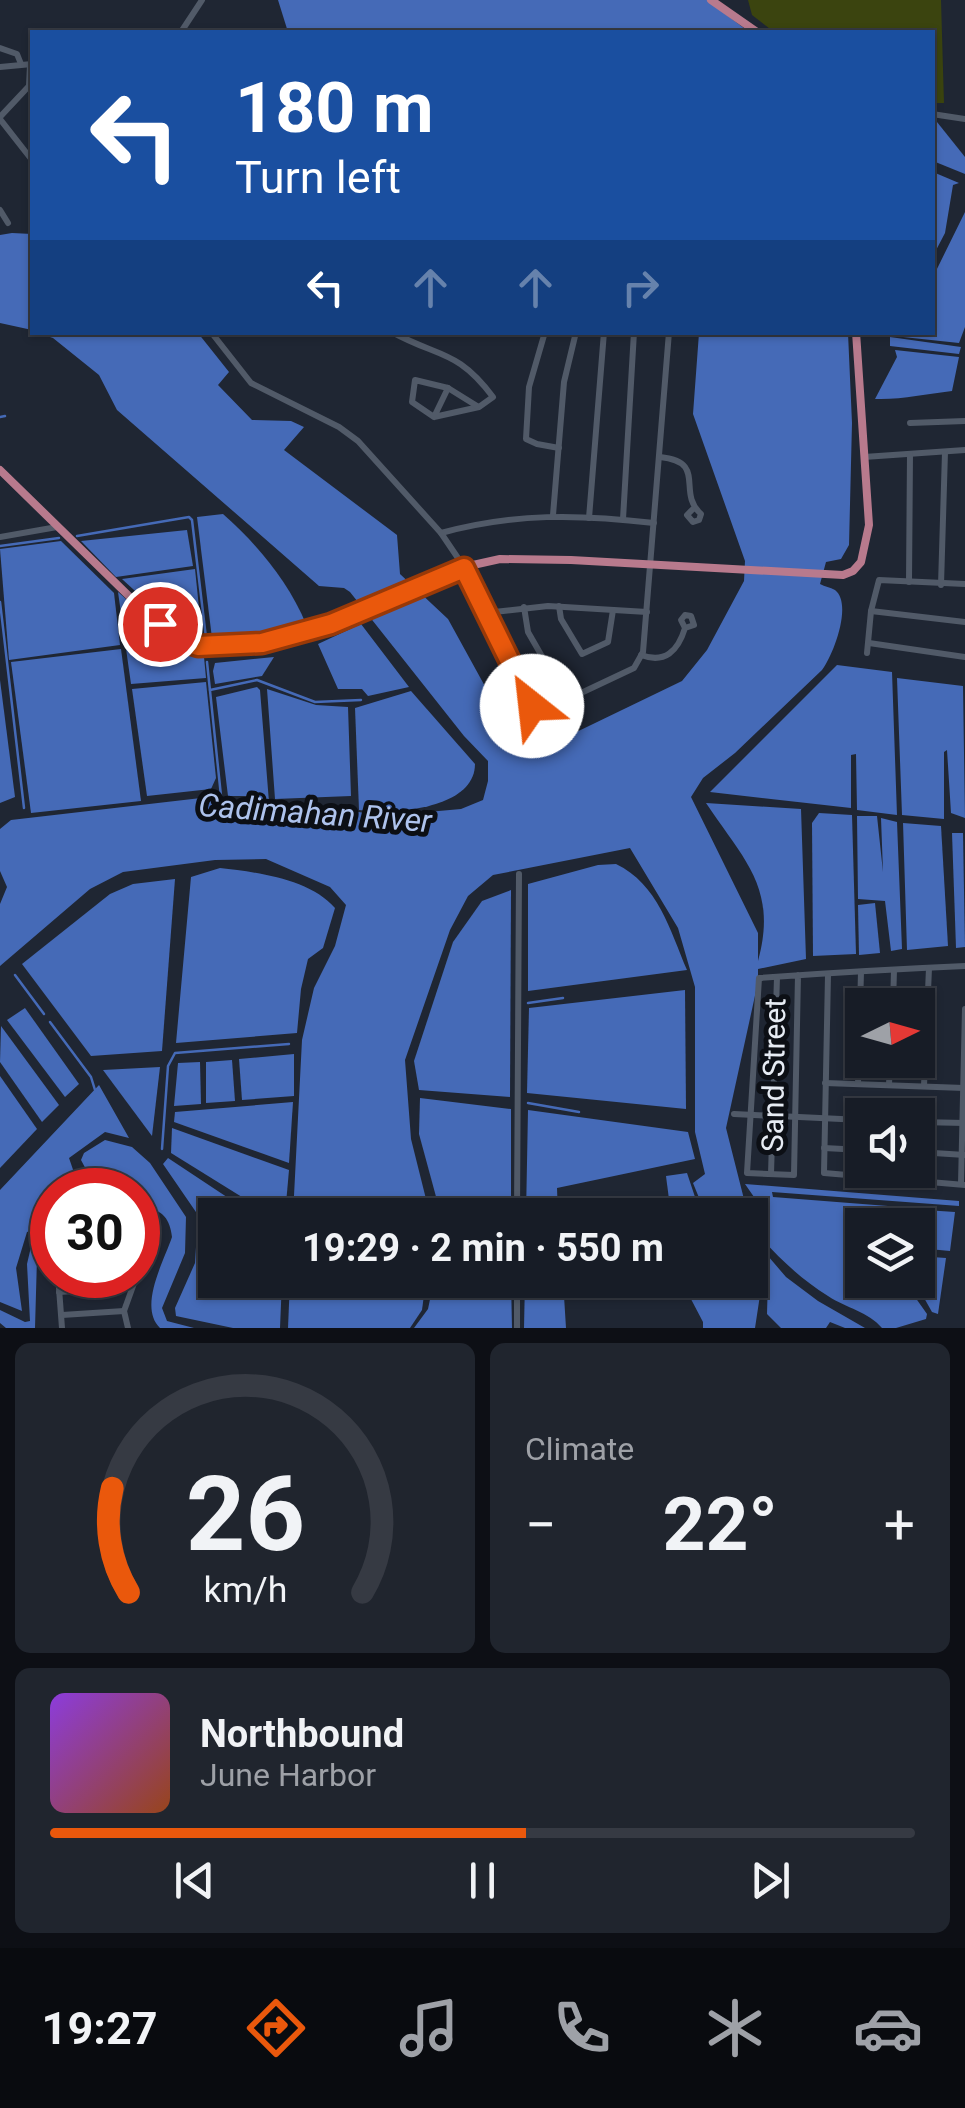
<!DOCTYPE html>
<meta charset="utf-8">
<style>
:root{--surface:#171c26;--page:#20252e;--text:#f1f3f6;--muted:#9ea1a7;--line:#363a43;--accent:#ea580c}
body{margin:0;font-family:Roboto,sans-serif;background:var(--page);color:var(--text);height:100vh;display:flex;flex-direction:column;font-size:38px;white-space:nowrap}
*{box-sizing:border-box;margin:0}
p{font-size:32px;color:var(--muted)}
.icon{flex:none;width:55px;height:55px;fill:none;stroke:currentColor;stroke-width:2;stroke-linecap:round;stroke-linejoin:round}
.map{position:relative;height:1328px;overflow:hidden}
.sheet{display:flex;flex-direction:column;gap:15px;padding:15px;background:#0d0f15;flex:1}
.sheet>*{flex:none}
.top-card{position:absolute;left:30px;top:30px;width:905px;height:305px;border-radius:0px;box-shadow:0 2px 8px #0004,0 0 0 2px var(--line);background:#1a4fa0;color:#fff;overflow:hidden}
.needle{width:65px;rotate:85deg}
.fabs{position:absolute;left:845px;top:988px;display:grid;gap:20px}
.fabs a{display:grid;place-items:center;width:90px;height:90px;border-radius:0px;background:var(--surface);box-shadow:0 2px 8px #0004,0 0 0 2px var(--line);font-size:50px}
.speed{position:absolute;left:30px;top:1168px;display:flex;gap:20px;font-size:50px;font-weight:700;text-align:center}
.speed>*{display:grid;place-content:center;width:130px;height:130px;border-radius:50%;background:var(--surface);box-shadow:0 2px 8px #0004,0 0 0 2px var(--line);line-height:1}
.speed .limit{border:15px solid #d22;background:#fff;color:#111}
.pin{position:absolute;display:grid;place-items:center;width:85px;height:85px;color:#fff;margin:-42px;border:5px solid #fff;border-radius:50%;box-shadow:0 2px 10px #0007}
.me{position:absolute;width:110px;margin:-55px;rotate:331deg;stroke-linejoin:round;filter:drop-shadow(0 0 8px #0008)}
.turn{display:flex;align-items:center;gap:35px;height:210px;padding:0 40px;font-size:45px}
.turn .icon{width:130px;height:130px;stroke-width:2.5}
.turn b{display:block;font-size:70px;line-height:85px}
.lanes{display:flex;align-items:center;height:95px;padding:0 40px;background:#0003;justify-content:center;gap:50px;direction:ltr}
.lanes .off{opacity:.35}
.big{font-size:75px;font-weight:700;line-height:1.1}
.sheet .tile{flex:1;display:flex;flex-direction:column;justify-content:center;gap:15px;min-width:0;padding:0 35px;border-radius:15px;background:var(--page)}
.sheet .dial{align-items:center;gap:0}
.dial svg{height:260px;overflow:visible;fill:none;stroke:var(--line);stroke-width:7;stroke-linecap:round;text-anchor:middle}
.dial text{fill:var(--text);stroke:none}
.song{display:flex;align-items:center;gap:30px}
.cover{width:120px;height:120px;border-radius:15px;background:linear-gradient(135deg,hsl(270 70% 55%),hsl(20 70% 35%))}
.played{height:10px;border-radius:5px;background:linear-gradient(90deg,var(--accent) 55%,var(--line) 55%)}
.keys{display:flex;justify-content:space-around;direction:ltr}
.heat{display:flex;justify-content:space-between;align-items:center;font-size:55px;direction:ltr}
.sheet .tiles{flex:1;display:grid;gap:15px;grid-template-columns:1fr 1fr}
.tile:last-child{grid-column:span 2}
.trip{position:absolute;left:198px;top:1198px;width:570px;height:100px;border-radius:0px;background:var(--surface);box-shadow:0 2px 8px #0004,0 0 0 2px var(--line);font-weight:700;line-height:100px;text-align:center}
.tab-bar{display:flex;height:160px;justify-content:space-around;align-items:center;background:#090b0f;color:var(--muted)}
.tab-bar .icon{width:70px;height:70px}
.tab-bar .current{color:var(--accent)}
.tab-bar b{font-size:45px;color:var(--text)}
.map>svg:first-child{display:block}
.green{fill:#3b440f}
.water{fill:#456ab7}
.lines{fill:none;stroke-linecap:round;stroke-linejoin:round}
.stream{stroke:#456ab7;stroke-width:2.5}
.minor{stroke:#515a68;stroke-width:6}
.major{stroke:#b87a8d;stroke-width:8}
.route-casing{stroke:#983908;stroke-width:25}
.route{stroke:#ea580c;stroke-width:18}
.labels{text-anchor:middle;stroke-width:10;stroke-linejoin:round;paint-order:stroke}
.street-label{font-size:30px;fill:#e7ecf4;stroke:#0c0f15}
.water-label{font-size:32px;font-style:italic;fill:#aec3ed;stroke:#0c0f15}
</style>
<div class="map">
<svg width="965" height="1328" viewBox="0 0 965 1328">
<rect width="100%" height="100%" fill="#1f2633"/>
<polygon class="green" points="748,0 941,0 944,103 933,103 932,32 774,32 752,15"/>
<g class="water">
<polygon points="278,0 707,0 749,32 288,32"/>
<polygon points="933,117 965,157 965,174 933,161"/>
<polygon points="933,172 959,183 953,185 945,233 933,256"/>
<polygon points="965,212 965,327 959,343 903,337 905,333 932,332 933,277"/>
<polygon points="12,233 32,234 32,330 0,323 0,235"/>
<path d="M38 333H198L229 372 218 385 252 420 291 421 304 427 284 450 397 535 400 574 448 619 519 748 533 753 682 681 707 650 744 581 745 561 693 414 699 333H848L852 423 849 545 841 559 826 562 820 584C825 587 830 587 835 590 853 604 833 656 822 670L735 753 703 778 691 797 758 933V961C778 888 744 860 706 803L801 809 806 959 758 969V982L726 1128 748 1215H706L693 1183 705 1174 695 1132V987L678 928 630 848 493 875 468 896 450 930 405 1060 411 1139 430 1215H293L302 1040 314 988 335 946 346 905 330 887 266 859 215 860 123 872 90 889 0 966V904L7 887 0 871V829L11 820 201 798 322 806 383 816 461 809 483 800 488 781V761L464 736 350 592 344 588 319 586 117 410 99 375 53 338Z"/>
<polygon points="890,337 961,347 959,354 890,346"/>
<path d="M895 350 959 357 952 391C925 394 901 400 875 399L897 357Z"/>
<path d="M223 514C257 544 288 581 306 624L302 629 237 639 212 638 197 517Z"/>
<polygon points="187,530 193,566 116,577 81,541"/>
<polygon points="61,541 114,593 120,645 9,660 0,549"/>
<polygon points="195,569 202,637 199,642 181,633 122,579"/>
<polygon points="118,592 189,654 204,657 206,678 131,684"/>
<polygon points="361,624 409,687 368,696 362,689 338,689 318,644"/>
<polygon points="121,649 141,801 31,813 11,662"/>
<polygon points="274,657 262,676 215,684 213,671 215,663"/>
<polygon points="837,665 892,672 897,815 857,810 856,754 851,755 851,808 710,792"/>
<polygon points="897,678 963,686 965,818 951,813 947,750 944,752 944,819 902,815"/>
<polygon points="0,680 15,797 0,803"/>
<polygon points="206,682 216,778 211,789 147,796 132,689"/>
<polygon points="257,687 260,690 269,802 250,796 228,796 216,697"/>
<polygon points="267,689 316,705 348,707 351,796 275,799"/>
<path d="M411 691 475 764C475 809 393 815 359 810L355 708Z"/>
<polygon points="819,813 852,815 856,954 813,956 812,823"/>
<polygon points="857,816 877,816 883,872 881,818 897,822 902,949 891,951 885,901 858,899"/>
<polygon points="903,823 941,826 948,946 907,950"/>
<polygon points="952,833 963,833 965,947 956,948"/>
<path d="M616 864C658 884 670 930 687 970L528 991V884L598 865Z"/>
<path d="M220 868C256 872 310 879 335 908L323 948 308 959 301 989 297 1033 176 1043 191 877Z"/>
<polygon points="175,879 162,1051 91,1056 22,964 110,894 133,884"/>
<polygon points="511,890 510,1097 419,1090 414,1061 453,942 482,901"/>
<polygon points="875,903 880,953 859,955 858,905"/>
<polygon points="685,990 686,1109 527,1093 529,1008"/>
<polygon points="25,1008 79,1084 65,1097 7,1020"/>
<polygon points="1,1026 59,1105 42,1122 0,1062"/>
<polygon points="294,1054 294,1096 242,1100 239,1059"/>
<polygon points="232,1060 235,1101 206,1103 206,1062"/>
<polygon points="200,1062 201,1104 174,1106 178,1063"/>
<polygon points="160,1067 152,1136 103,1070"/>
<polygon points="0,1076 37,1129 0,1168"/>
<polygon points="99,1085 129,1138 105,1132 69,1158 80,1190 52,1190 52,1224 27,1232 16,1268 22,1311 0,1302 0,1190"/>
<polygon points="420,1098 511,1109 511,1215 441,1215 419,1134"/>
<polygon points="293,1102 289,1163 174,1122 175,1112"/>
<polygon points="528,1110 688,1132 695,1159 557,1188 558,1215 526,1215"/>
<polygon points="172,1128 289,1170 285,1215 271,1215 171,1153"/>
<path d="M105 1140 132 1147 150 1163 186 1217 185 1253 162 1308 167 1321 194 1328H160C138 1307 164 1261 172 1237 170 1216 159 1206 138 1210V1190H97L81 1160 84 1153Z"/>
<polygon points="168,1158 254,1215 215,1215 215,1280 282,1280 280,1328 233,1328 176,1316 175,1308 195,1263 198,1215 163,1164"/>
<polygon points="687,1173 700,1212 671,1215 666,1176"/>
<path d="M745 1184 959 1201V1206L772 1192 773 1197 888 1206V1225H862V1280H903L927 1314 926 1319 896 1328H882C869 1312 846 1308 828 1296 798 1277 774 1254 752 1227L754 1197Z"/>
<polygon points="895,1208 955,1212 950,1251 918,1248 918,1225 894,1225"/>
<polygon points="52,1230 52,1239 41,1248 37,1258 35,1328 6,1328 0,1323 0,1310 25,1322 30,1321 27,1264 33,1238"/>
<polygon points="750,1235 786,1277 818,1301 865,1328 845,1328 830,1322 826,1328 781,1328 767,1314 768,1276 750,1254"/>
<polygon points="918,1256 946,1258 938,1314 932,1312 914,1280 918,1280"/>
<polygon points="750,1265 762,1282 755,1328 703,1328 703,1322 681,1280 750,1280"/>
<polygon points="290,1280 426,1280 422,1310 410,1328 288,1328"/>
<polygon points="434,1280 511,1280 512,1328 414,1328 428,1309"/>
<polygon points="525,1280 563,1280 566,1328 524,1328"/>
</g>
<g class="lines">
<g class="stream">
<polyline points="0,417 5,416"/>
<polyline points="77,536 189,517 192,520 206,638"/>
<polyline points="0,546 59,538"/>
<polyline points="0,602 24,808"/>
<polyline points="207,662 221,796"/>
<polyline points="210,690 257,680 315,702 361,700"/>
<polyline points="15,975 44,1014"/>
<polyline points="528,1003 563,998"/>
<polyline points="50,1022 91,1077 95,1090"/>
<polyline points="528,1103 579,1112"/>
<polyline points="162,1149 168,1066 175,1053 289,1044"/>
</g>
<g class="minor">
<polyline points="181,32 202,0"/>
<polyline points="0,48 17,54 21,64"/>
<polyline points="30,65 29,86 32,90"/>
<polyline points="0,67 32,64"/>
<polyline points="932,114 965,119"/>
<polyline points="0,117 29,86"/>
<polyline points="0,119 32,160"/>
<polyline points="0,210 8,223"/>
<polyline points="211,332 251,383 339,427 358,441 441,533 464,567 527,701 538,709 545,710 634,668 643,652 669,332"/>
<path d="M392 332C439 358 457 349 493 397L479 407 434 417 412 402 415 380 448 388 434 417"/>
<polyline points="545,332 529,387 526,439 537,444 559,448"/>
<polyline points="448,388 477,406"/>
<polyline points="910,423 965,421"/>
<path d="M660 457C708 462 676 492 701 514L699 520 693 522 687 515 694 508"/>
<polyline points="864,457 965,450"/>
<polyline points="553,515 564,382 576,332"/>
<polyline points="589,518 604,332"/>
<polyline points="623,519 634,332"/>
<path d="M441 533C515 513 578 514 654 523"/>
<polyline points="0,537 57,527"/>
<polyline points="909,582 910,454"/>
<polyline points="941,585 945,452"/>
<polyline points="559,606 561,619 582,654 608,642 613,610"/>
<polyline points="524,607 528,632 567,700"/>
<polyline points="871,611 965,622"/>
<polyline points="485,613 548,606 647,612"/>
<polyline points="869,643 965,657"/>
<polyline points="867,653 871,611 879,580 965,584"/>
<path d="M641 655C665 664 678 651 685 628L681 620 685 615 691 616 694 625 685 628"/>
<path d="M798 975 794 1175 747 1173 759 978C827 973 896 969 965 966"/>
<polyline points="828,975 824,1173 965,1185"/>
<polyline points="893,1005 894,970"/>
<polyline points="825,1083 964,1088"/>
<polyline points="858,1084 861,972"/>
<polyline points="889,1085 890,1060"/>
<polyline points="924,1086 929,968"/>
<polyline points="734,1114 862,1120"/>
<polyline points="918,1122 965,1123"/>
<polyline points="824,1148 862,1150"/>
<polyline points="918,1152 965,1155"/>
<polyline points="771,1174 777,977"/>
<polyline points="961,1184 965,1009"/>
<polyline points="517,1215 519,874"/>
<polyline points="138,1254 140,1263 138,1273"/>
<polyline points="58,1275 62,1328"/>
<polyline points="517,1280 517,1328"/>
<polyline points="59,1292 131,1287"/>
<polyline points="62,1315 124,1311"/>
<polyline points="128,1328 124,1311 137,1275"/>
</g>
<g class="major">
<polyline points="711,0 757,32"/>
<polyline points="0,470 133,600 183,641 198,646 262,643 312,631 464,567 500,559 571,560 843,575 853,571 861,562 869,525 856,332"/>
</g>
</g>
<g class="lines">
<defs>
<polyline id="route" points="160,624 183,641 198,646 262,643 331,624 464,568 532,706"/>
</defs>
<use href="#route" class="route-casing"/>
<use href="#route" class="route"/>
</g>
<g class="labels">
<g class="street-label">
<text transform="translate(774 1075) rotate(-89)" y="10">Sand Street</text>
</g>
<g class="water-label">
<text transform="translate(315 813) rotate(4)" y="11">Cadimahan River</text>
</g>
</g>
</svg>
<div class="fabs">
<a><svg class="needle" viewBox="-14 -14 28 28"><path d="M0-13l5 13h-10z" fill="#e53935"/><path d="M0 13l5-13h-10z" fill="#9ea1a7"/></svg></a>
<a><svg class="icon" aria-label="sound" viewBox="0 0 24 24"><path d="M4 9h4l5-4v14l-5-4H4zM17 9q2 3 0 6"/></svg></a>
<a><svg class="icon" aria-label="layers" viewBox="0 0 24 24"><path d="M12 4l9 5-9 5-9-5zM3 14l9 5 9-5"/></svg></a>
</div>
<div class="speed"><div class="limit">30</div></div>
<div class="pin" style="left:160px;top:624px;background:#d93025"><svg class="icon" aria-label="arrive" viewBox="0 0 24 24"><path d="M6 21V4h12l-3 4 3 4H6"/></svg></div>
<svg class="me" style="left:532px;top:706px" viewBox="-20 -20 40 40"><circle r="19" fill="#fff"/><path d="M0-13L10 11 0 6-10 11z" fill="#ea580c"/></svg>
<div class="trip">19:29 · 2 min · 550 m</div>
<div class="top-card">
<div class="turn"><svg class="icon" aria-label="left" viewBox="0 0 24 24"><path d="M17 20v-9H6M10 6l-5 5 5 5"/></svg><div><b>180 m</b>Turn left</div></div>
<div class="lanes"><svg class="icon" aria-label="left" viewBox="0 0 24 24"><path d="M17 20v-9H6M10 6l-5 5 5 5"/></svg><svg class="icon off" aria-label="ahead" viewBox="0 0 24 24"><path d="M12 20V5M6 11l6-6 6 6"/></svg><svg class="icon off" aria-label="ahead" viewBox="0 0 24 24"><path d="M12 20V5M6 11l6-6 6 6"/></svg><svg class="icon off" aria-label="right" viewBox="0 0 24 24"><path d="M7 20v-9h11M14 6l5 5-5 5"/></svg></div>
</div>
</div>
<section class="sheet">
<div class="tiles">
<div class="tile dial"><svg viewBox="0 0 100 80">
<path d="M14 69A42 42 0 1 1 86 69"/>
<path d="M14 69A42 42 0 0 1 9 37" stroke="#ea580c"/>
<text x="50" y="56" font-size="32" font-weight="700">26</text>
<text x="50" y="72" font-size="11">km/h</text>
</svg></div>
<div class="tile"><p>Climate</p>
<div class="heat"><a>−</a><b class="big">22°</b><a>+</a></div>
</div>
<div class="tile">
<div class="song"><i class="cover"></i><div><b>Northbound</b><p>June Harbor</p></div></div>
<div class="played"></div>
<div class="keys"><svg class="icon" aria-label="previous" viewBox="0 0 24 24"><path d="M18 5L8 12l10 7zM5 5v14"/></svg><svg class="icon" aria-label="pause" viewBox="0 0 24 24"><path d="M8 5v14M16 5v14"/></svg><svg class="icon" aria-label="next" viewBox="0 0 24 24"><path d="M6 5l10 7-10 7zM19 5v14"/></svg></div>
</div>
</div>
</section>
<nav class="tab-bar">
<b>19:27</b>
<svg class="icon current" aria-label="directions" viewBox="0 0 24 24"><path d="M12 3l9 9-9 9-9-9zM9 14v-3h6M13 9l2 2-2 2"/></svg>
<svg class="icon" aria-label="music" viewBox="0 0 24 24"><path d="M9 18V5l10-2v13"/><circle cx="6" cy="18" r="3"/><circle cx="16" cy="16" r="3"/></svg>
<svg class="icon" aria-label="phone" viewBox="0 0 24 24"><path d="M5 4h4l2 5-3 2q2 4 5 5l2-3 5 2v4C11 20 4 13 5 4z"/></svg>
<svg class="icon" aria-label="climate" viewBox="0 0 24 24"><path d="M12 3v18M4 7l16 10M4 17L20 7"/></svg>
<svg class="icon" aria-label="car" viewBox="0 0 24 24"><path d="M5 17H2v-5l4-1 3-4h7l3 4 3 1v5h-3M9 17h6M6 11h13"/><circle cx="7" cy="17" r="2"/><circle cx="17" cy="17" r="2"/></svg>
</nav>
